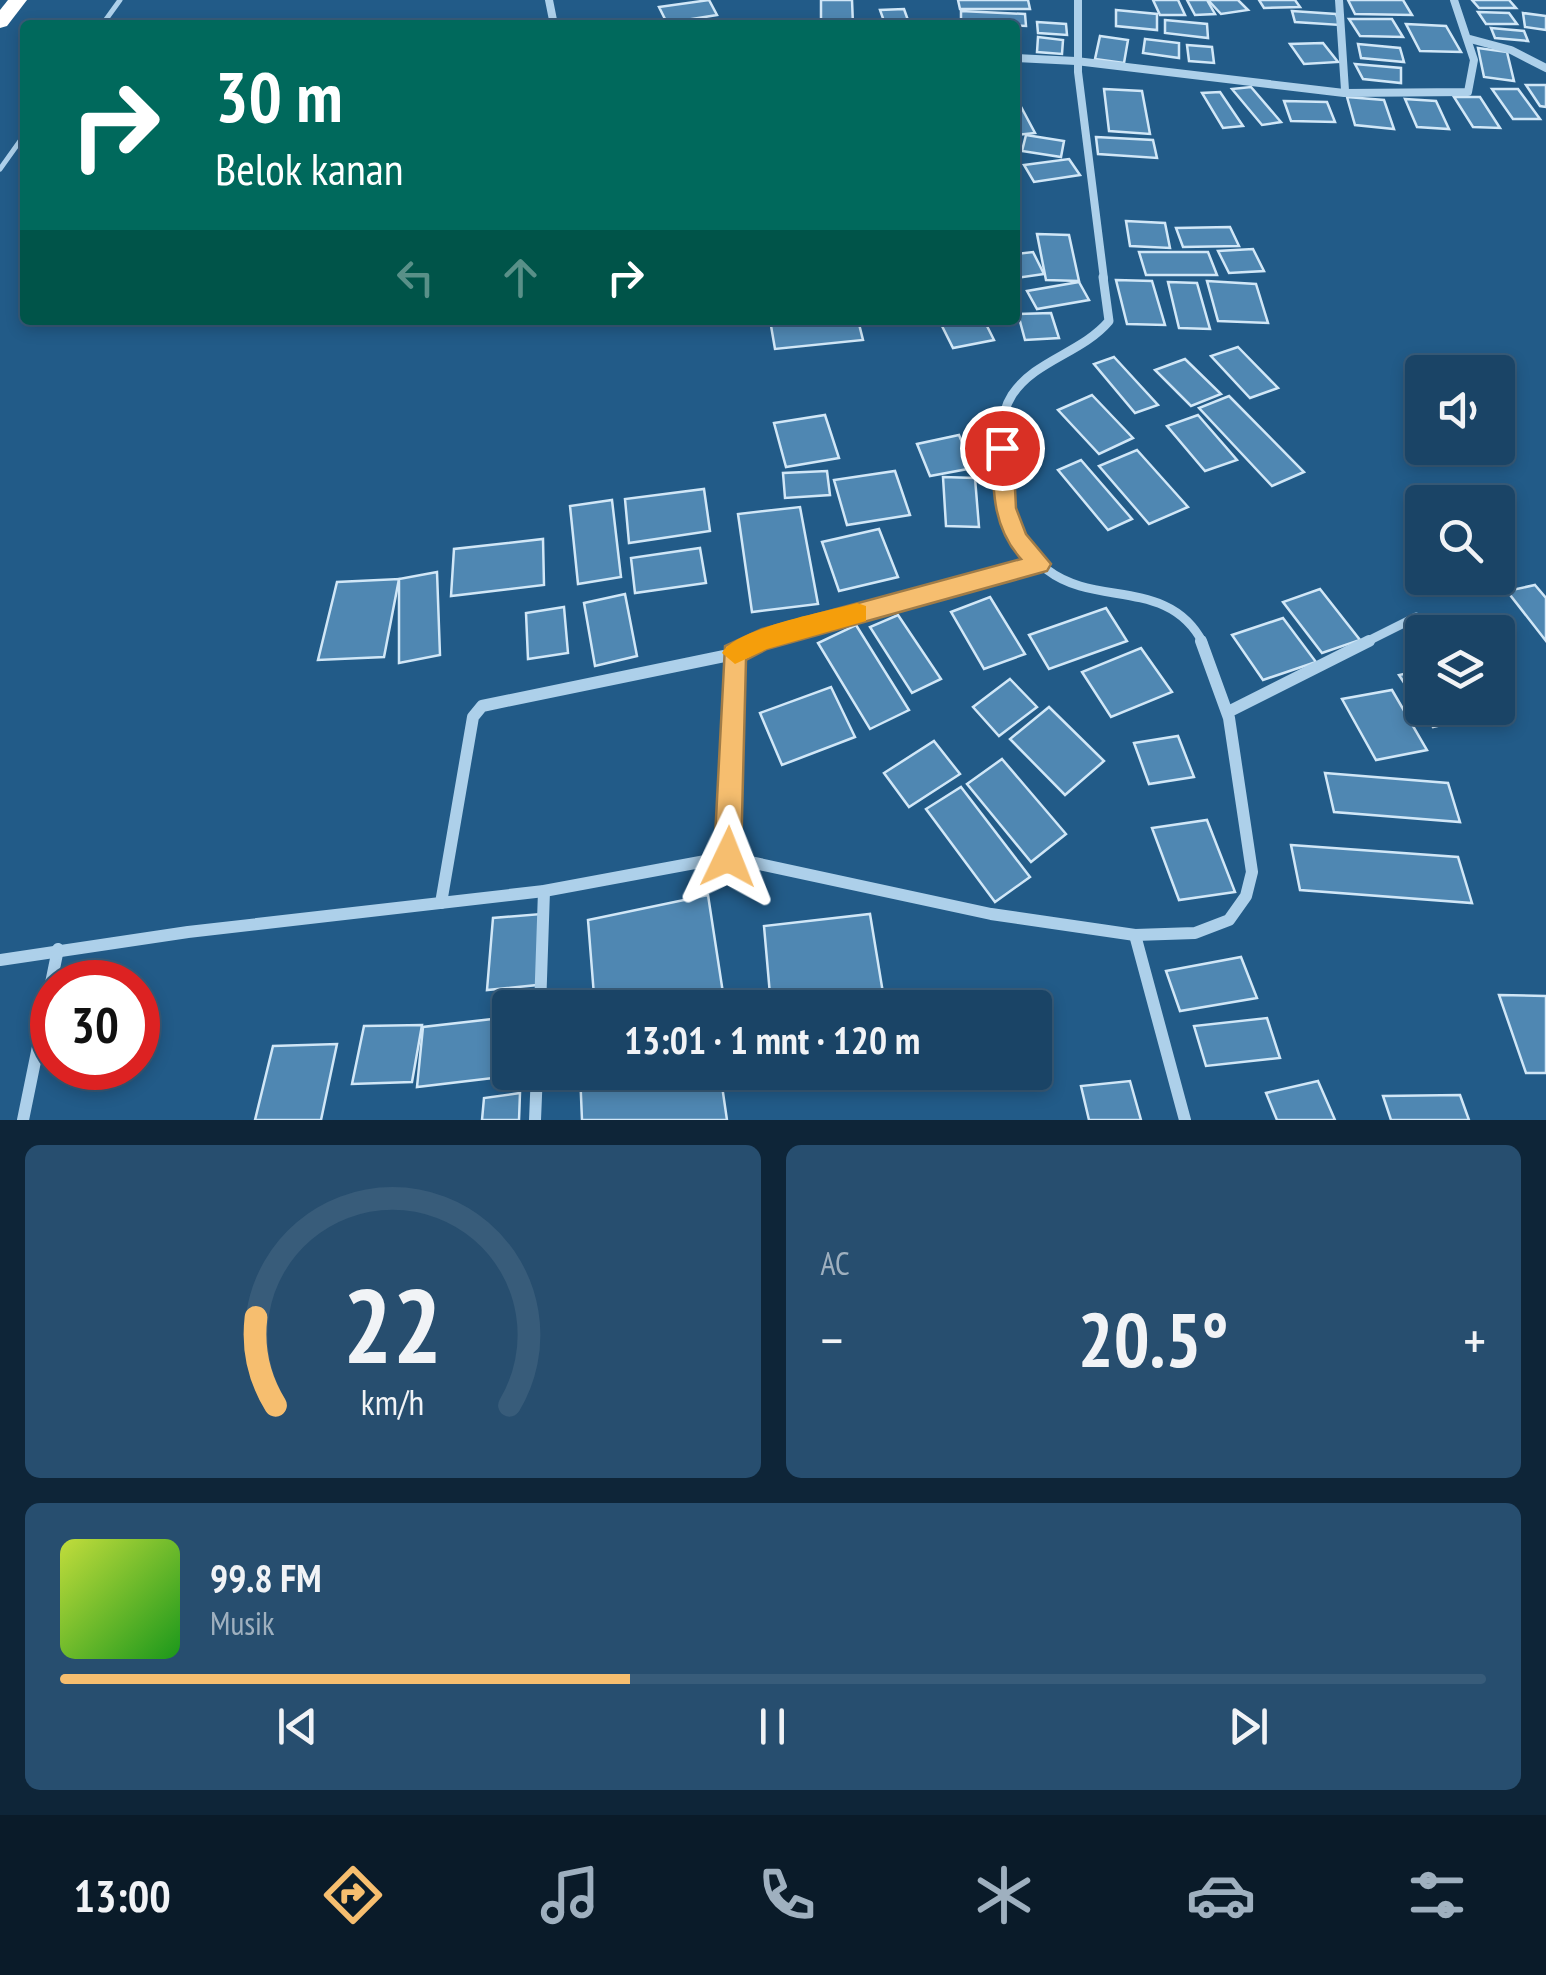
<!DOCTYPE html>
<html lang="id">
<meta charset="utf-8">
<style>
:root{--surface:#1a4466;--page:#274e6f;--text:#f1f3f6;--muted:#9fb0bf;--line:#385c7a;--accent:#f6be6f}
body{margin:0;font-family:"PT Sans Narrow",sans-serif;background:var(--page);color:var(--text);height:100vh;display:flex;flex-direction:column;font-size:38px;white-space:nowrap}
*{box-sizing:border-box;margin:0}
p{font-size:32px;color:var(--muted)}
.icon{flex:none;width:55px;height:55px;fill:none;stroke:currentColor;stroke-width:2;stroke-linecap:round;stroke-linejoin:round}
.map{position:relative;height:1120px;overflow:hidden}
.sheet{display:flex;flex-direction:column;gap:25px;padding:25px;background:#0e2538;flex:1}
.sheet>*{flex:none}
.guide{position:absolute;left:20px;top:20px;width:1000px;height:305px;border-radius:10px;box-shadow:0 5px 15px #0003,0 0 0 2px var(--line);background:#00695c;color:#fff;overflow:hidden}
.tools{position:absolute;left:1405px;top:355px;display:grid;gap:20px}
.tools a{display:grid;place-items:center;width:110px;height:110px;border-radius:10px;background:var(--surface);box-shadow:0 5px 15px #0003,0 0 0 2px var(--line);font-size:50px}
.speed{position:absolute;left:30px;top:960px;display:flex;gap:20px;font-size:50px;font-weight:700;text-align:center}
.speed>*{display:grid;place-content:center;width:130px;height:130px;border-radius:50%;background:var(--surface);box-shadow:0 5px 15px #0003,0 0 0 2px var(--line);line-height:1}
.speed .limit{border:15px solid #d22;background:#fff;color:#111}
.pin{position:absolute;display:grid;place-items:center;width:85px;height:85px;color:#fff;margin:-42px;border:5px solid #fff;border-radius:50%;box-shadow:0 2px 10px #0007}
.me{position:absolute;width:110px;margin:-55px;rotate:2deg;stroke-linejoin:round;filter:drop-shadow(0 0 8px #0008)}
.turn{display:flex;align-items:center;gap:35px;height:210px;padding:0 30px;font-size:45px}
.turn .icon{width:130px;height:130px;stroke-width:2.5}
.turn b{display:block;font-size:70px;line-height:85px}
.lanes{display:flex;align-items:center;height:95px;padding:0 30px;background:#0003;justify-content:center;gap:50px;direction:ltr}
.lanes .off{opacity:.35}
.big{font-size:75px;font-weight:800;line-height:1.1}
.sheet .card{flex:1;display:flex;flex-direction:column;justify-content:center;gap:15px;min-width:0;padding:0 35px;border-radius:15px;background:var(--page)}
.sheet .dial{align-items:center;gap:0}
.dial svg{height:260px;overflow:visible;fill:none;stroke:var(--line);stroke-width:7;stroke-linecap:round;text-anchor:middle}
.dial text{fill:var(--text);stroke:none}
.song{display:flex;align-items:center;gap:30px}
.cover{width:120px;height:120px;border-radius:15px;background:linear-gradient(135deg,hsl(70 70% 55%),hsl(120 70% 35%))}
.played{height:10px;border-radius:5px;background:linear-gradient(90deg,var(--accent) 40%,var(--line) 40%)}
.keys{display:flex;justify-content:space-around;direction:ltr}
.heat{display:flex;justify-content:space-between;align-items:center;font-size:55px;direction:ltr}
.sheet .tiles{flex:1;display:grid;gap:25px;grid-template-columns:1fr 1fr}
.card:last-child{grid-column:span 2}
.trip{position:absolute;left:492px;top:990px;width:560px;height:100px;border-radius:10px;background:var(--surface);box-shadow:0 5px 15px #0003,0 0 0 2px var(--line);font-weight:800;line-height:100px;text-align:center}
.menu{display:flex;height:160px;justify-content:space-around;align-items:center;background:#0a1b29;color:var(--muted)}
.menu .icon{width:70px;height:70px}
.menu .on{color:var(--accent)}
.menu b{font-size:45px;color:var(--text)}
.map>svg:first-child{display:block}
.building{fill:#4f87b2;stroke:#d1e7f7;stroke-width:2.5}
.lines{fill:none;stroke-linecap:round;stroke-linejoin:round}
.lane{stroke:#add0ea;stroke-width:5}
.street-far2{stroke:#add0ea;stroke-width:8}
.street-far1{stroke:#add0ea;stroke-width:9}
.street{stroke:#add0ea;stroke-width:12}
.highway{fill:#fff;fill-rule:evenodd}
.route{fill:#f6be6f;stroke:#a07c48;stroke-width:2.5}
.slow{fill:#f59e0b}
</style>
<div class="map">
<svg width="1546" height="1120" viewBox="0 0 1546 1120">
<rect width="100%" height="100%" fill="#225b88"/>
<g class="building">
<polygon points="709,0 717,15 667,23 659,7"/>
<polygon points="821,0 852,0 853,25 821,25"/>
<polygon points="958,0 1028,0 1030,9 960,9"/>
<polygon points="1153,0 1178,0 1185,15 1160,15"/>
<polygon points="1187,0 1207,0 1215,14 1195,15"/>
<polygon points="1208,0 1238,0 1248,10 1221,14"/>
<polygon points="1259,0 1295,0 1300,7 1264,8"/>
<polygon points="1348,0 1403,0 1412,15 1355,14"/>
<polygon points="1472,0 1509,0 1516,8 1479,8"/>
<polygon points="904,9 909,23 885,24 880,10"/>
<polygon points="1116,10 1157,14 1157,30 1116,26"/>
<polygon points="961,11 1025,14 1026,26 961,22"/>
<polygon points="1292,11 1336,14 1340,25 1295,22"/>
<polygon points="1478,12 1509,13 1517,24 1486,24"/>
<polygon points="1523,13 1546,16 1546,30 1525,27"/>
<polygon points="1349,19 1392,19 1403,37 1360,36"/>
<polygon points="1165,20 1207,24 1208,38 1165,33"/>
<polygon points="1037,22 1066,24 1067,35 1038,33"/>
<polygon points="1406,24 1446,26 1461,52 1420,51"/>
<polygon points="1491,28 1524,31 1528,41 1495,38"/>
<polygon points="1100,36 1128,40 1124,63 1095,59"/>
<polygon points="1038,37 1063,40 1062,54 1037,52"/>
<polygon points="1145,39 1179,43 1179,58 1143,53"/>
<polygon points="1323,43 1338,62 1304,64 1290,44"/>
<polygon points="1358,44 1400,48 1404,62 1361,58"/>
<polygon points="1187,45 1212,47 1214,63 1189,61"/>
<polygon points="1478,48 1507,52 1514,81 1484,77"/>
<polygon points="1355,64 1401,68 1401,83 1363,79"/>
<polygon points="1526,85 1546,85 1546,107 1540,106"/>
<polygon points="1251,87 1281,122 1262,125 1232,89"/>
<polygon points="1104,89 1142,91 1150,134 1109,131"/>
<polygon points="1492,89 1518,89 1540,119 1513,119"/>
<polygon points="1220,92 1243,126 1223,128 1202,93"/>
<polygon points="1347,97 1384,100 1394,129 1355,125"/>
<polygon points="1454,97 1480,97 1500,128 1473,127"/>
<polygon points="1405,99 1436,101 1449,129 1417,127"/>
<polygon points="1284,101 1327,102 1335,122 1291,121"/>
<polygon points="1019,103 1035,133 1015,135 1015,104"/>
<polygon points="1026,135 1064,141 1061,157 1022,151"/>
<polygon points="1096,137 1153,140 1157,158 1098,154"/>
<polygon points="1069,159 1080,175 1034,182 1024,165"/>
<polygon points="1126,221 1165,223 1170,248 1130,246"/>
<polygon points="1230,227 1239,246 1183,247 1176,228"/>
<polygon points="1037,234 1069,235 1079,281 1046,280"/>
<polygon points="1253,249 1264,271 1229,273 1218,251"/>
<polygon points="1033,252 1044,274 1016,278 1015,254"/>
<polygon points="1139,252 1208,252 1217,275 1146,275"/>
<polygon points="1116,280 1152,281 1165,325 1127,324"/>
<polygon points="1207,281 1256,284 1268,323 1218,321"/>
<polygon points="1079,282 1089,300 1037,309 1027,291"/>
<polygon points="1168,282 1197,283 1210,329 1179,328"/>
<polygon points="1051,313 1059,338 1025,340 1018,314"/>
<polygon points="770,320 858,320 863,340 775,349"/>
<polygon points="939,320 984,320 994,340 953,348"/>
<polygon points="1238,347 1278,388 1250,398 1211,356"/>
<polygon points="1114,357 1158,405 1135,413 1094,364"/>
<polygon points="1185,359 1221,394 1191,406 1155,370"/>
<polygon points="1092,395 1133,438 1099,454 1058,410"/>
<polygon points="1229,396 1304,472 1272,486 1199,408"/>
<polygon points="825,415 839,458 786,467 774,423"/>
<polygon points="1198,415 1237,460 1205,471 1167,426"/>
<polygon points="959,435 973,468 930,476 917,444"/>
<polygon points="1137,450 1188,507 1149,524 1099,466"/>
<polygon points="1081,460 1132,519 1108,530 1058,470"/>
<polygon points="827,471 830,495 785,498 783,473"/>
<polygon points="895,471 910,515 847,525 834,480"/>
<polygon points="943,477 975,478 979,527 946,526"/>
<polygon points="704,489 710,531 629,543 625,499"/>
<polygon points="612,500 621,577 578,584 570,506"/>
<polygon points="800,507 818,604 752,612 738,514"/>
<polygon points="879,529 898,577 839,591 822,542"/>
<polygon points="543,539 544,585 451,596 454,549"/>
<polygon points="700,548 706,583 635,593 631,558"/>
<polygon points="437,572 440,655 399,663 399,579"/>
<polygon points="399,579 384,657 318,660 337,582"/>
<polygon points="1535,585 1546,598 1546,641 1507,591"/>
<polygon points="1320,589 1360,640 1322,653 1283,602"/>
<polygon points="625,594 637,656 595,666 584,603"/>
<polygon points="990,597 1025,654 984,669 951,612"/>
<polygon points="564,607 568,653 528,659 526,613"/>
<polygon points="1106,608 1127,641 1049,669 1029,635"/>
<polygon points="898,615 941,679 912,693 870,627"/>
<polygon points="1283,618 1316,662 1263,680 1232,635"/>
<polygon points="856,625 909,710 870,729 818,643"/>
<polygon points="1141,648 1172,692 1111,717 1082,672"/>
<polygon points="1422,670 1422,708 1472,708 1478,716 1433,727 1399,675"/>
<polygon points="1010,679 1037,707 999,736 973,707"/>
<polygon points="831,687 855,737 782,765 760,713"/>
<polygon points="1392,690 1427,750 1376,760 1342,699"/>
<polygon points="1049,707 1104,761 1065,795 1010,739"/>
<polygon points="1178,736 1194,777 1149,784 1134,743"/>
<polygon points="934,741 960,774 909,807 884,773"/>
<polygon points="1002,759 1066,834 1031,862 967,784"/>
<polygon points="1325,773 1448,783 1460,822 1334,812"/>
<polygon points="961,787 1030,877 995,902 926,809"/>
<polygon points="1207,820 1235,892 1179,900 1152,828"/>
<polygon points="1291,845 1458,857 1472,903 1300,890"/>
<polygon points="708,895 723,993 655,1008 595,1008 588,920"/>
<polygon points="541,914 537,985 487,990 493,918"/>
<polygon points="870,914 883,993 771,1006 764,926"/>
<polygon points="1241,957 1257,998 1180,1011 1166,971"/>
<polygon points="1499,995 1546,996 1546,1073 1526,1073"/>
<polygon points="510,1017 510,1072 526,1074 417,1087 423,1027"/>
<polygon points="1267,1018 1280,1058 1206,1066 1194,1026"/>
<polygon points="422,1025 412,1082 352,1084 364,1026"/>
<polygon points="337,1044 321,1120 255,1120 273,1046"/>
<polygon points="580,1072 720,1072 727,1120 582,1120"/>
<polygon points="1130,1081 1141,1120 1089,1120 1081,1086"/>
<polygon points="1318,1081 1335,1120 1277,1120 1266,1093"/>
<polygon points="520,1093 519,1120 482,1120 484,1098"/>
<polygon points="1460,1095 1469,1120 1391,1120 1383,1096"/>
</g>
<g class="lines">
<g class="lane">
<polyline points="102,25 120,0"/>
<polyline points="0,169 25,134"/>
</g>
<g class="street-far2">
<polyline points="549,0 554,25"/>
<polyline points="1078,0 1078,72 1104,279"/>
<polyline points="1339,0 1345,90"/>
<polyline points="915,25 952,25"/>
<polyline points="1470,39 1511,50 1546,68"/>
<polyline points="1015,58 1076,61 1344,93 1468,92 1474,60 1454,0"/>
</g>
<g class="street-far1">
<path d="M1103 277 1109 321C1082 353 1035 360 1012 395 997 418 1001 451 1004 477 1029 649 1155 550 1203 643"/>
<polyline points="755,643 1039,564"/>
<polyline points="1364,643 1416,617"/>
</g>
<g class="street">
<polyline points="1228,712 1369,641"/>
<polyline points="727,857 734,654 760,641"/>
<polyline points="441,903 473,717 482,706 734,654"/>
<polyline points="1135,935 1185,1120"/>
<polyline points="0,960 188,932 544,891 727,857 991,914 1135,935 1195,933 1229,920 1246,896 1252,872 1229,718 1201,641"/>
<polyline points="540,1008 544,891"/>
<polyline points="23,1120 58,949"/>
<polyline points="535,1120 537,1072"/>
</g>
<polygon class="highway" points="8,0 27,0 7,26 0,28 0,10"/>
</g>
<path class="route" d="M1002 440 1013 448 1016 508 1026 534 1051 564 1047 571 767 649 746 660 741 857 737 866 728 870 718 866 714 857 725 646 762 629 1021 559C992 527 993 489 992 448Z"/>
<path class="slow" d="M857 603 866 606V621L767 649 735 664 722 653C735 628 829 611 857 603Z"/>
</svg>
<div class="tools">
<a><svg class="icon" aria-label="sound" viewBox="0 0 24 24"><path d="M4 9h4l5-4v14l-5-4H4zM17 9q2 3 0 6"/></svg></a>
<a><svg class="icon" aria-label="search" viewBox="0 0 24 24"><circle cx="10" cy="10" r="6"/><path d="M15 15l6 6"/></svg></a>
<a><svg class="icon" aria-label="layers" viewBox="0 0 24 24"><path d="M12 4l9 5-9 5-9-5zM3 14l9 5 9-5"/></svg></a>
</div>
<div class="speed"><div class="limit">30</div></div>
<div class="pin" style="left:1002px;top:448px;background:#d93025"><svg class="icon" aria-label="arrive" viewBox="0 0 24 24"><path d="M6 21V4h12l-3 4 3 4H6"/></svg></div>
<svg class="me" style="left:728px;top:857px" viewBox="-20 -20 40 40"><path d="M0-17L14 15 0 8-14 15z" fill="#f6be6f" stroke="#fff" stroke-width="4"/></svg>
<div class="trip">13:01 · 1 mnt · 120 m</div>
<div class="guide">
<div class="turn"><svg class="icon" aria-label="right" viewBox="0 0 24 24"><path d="M7 20v-9h11M14 6l5 5-5 5"/></svg><div><b>30 m</b>Belok kanan</div></div>
<div class="lanes"><svg class="icon off" aria-label="left" viewBox="0 0 24 24"><path d="M17 20v-9H6M10 6l-5 5 5 5"/></svg><svg class="icon off" aria-label="ahead" viewBox="0 0 24 24"><path d="M12 20V5M6 11l6-6 6 6"/></svg><svg class="icon" aria-label="right" viewBox="0 0 24 24"><path d="M7 20v-9h11M14 6l5 5-5 5"/></svg></div>
</div>
</div>
<section class="sheet">
<div class="tiles">
<div class="card dial"><svg viewBox="0 0 100 80">
<path d="M14 69A42 42 0 1 1 86 69"/>
<path d="M14 69A42 42 0 0 1 8 42" stroke="#f6be6f"/>
<text x="50" y="56" font-size="32" font-weight="700">22</text>
<text x="50" y="72" font-size="11">km/h</text>
</svg></div>
<div class="card"><p>AC</p>
<div class="heat"><a>−</a><b class="big">20.5°</b><a>+</a></div>
</div>
<div class="card">
<div class="song"><i class="cover"></i><div><b>99.8 FM</b><p>Musik</p></div></div>
<div class="played"></div>
<div class="keys"><svg class="icon" aria-label="previous" viewBox="0 0 24 24"><path d="M18 5L8 12l10 7zM5 5v14"/></svg><svg class="icon" aria-label="pause" viewBox="0 0 24 24"><path d="M8 5v14M16 5v14"/></svg><svg class="icon" aria-label="next" viewBox="0 0 24 24"><path d="M6 5l10 7-10 7zM19 5v14"/></svg></div>
</div>
</div>
</section>
<nav class="menu">
<b>13:00</b>
<svg class="icon on" aria-label="directions" viewBox="0 0 24 24"><path d="M12 3l9 9-9 9-9-9zM9 14v-3h6M13 9l2 2-2 2"/></svg>
<svg class="icon" aria-label="music" viewBox="0 0 24 24"><path d="M9 18V5l10-2v13"/><circle cx="6" cy="18" r="3"/><circle cx="16" cy="16" r="3"/></svg>
<svg class="icon" aria-label="phone" viewBox="0 0 24 24"><path d="M5 4h4l2 5-3 2q2 4 5 5l2-3 5 2v4C11 20 4 13 5 4z"/></svg>
<svg class="icon" aria-label="climate" viewBox="0 0 24 24"><path d="M12 3v18M4 7l16 10M4 17L20 7"/></svg>
<svg class="icon" aria-label="car" viewBox="0 0 24 24"><path d="M5 17H2v-5l4-1 3-4h7l3 4 3 1v5h-3M9 17h6M6 11h13"/><circle cx="7" cy="17" r="2"/><circle cx="17" cy="17" r="2"/></svg>
<svg class="icon" aria-label="filters" viewBox="0 0 24 24"><path d="M4 7h16M4 17h16"/><circle cx="9" cy="7" r="2"/><circle cx="15" cy="17" r="2"/></svg>
</nav>
